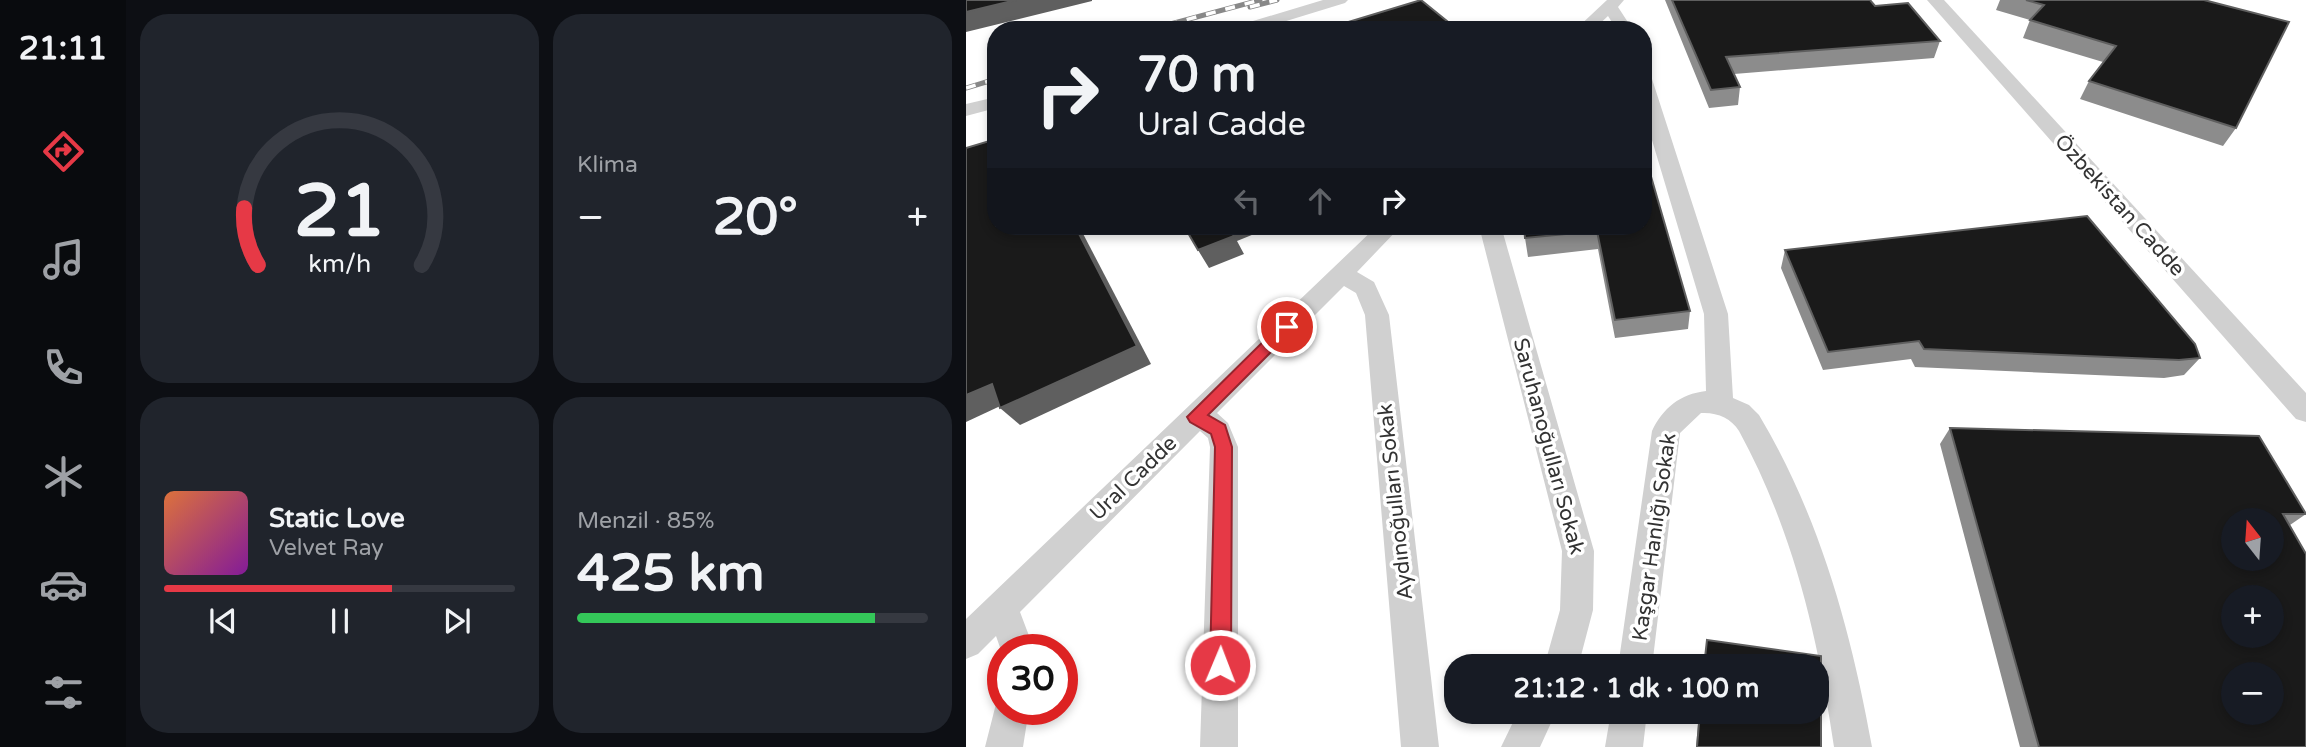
<!DOCTYPE html>
<html lang="tr">
<meta charset="utf-8">
<style>
:root{--surface:#171b24;--page:#20242c;--text:#f1f3f6;--muted:#9ea1a6;--line:#363941;--accent:#e63946}
body{margin:0;font-family:"Varela Round",sans-serif;background:var(--page);color:var(--text);height:100vh;display:flex;flex-direction:column;font-size:26px;white-space:nowrap}
*{box-sizing:border-box;margin:0}
p{font-size:23px;color:var(--muted)}
.icon{flex:none;width:38px;height:38px;fill:none;stroke:currentColor;stroke-width:2;stroke-linecap:round;stroke-linejoin:round}
.map{position:relative;flex:1;overflow:hidden}
.details{display:flex;flex-direction:column;gap:14px;padding:14px;background:#0d0f14;width:840px}
.details>*{flex:none}
.top-card{position:absolute;left:21px;top:21px;width:665px;height:214px;border-radius:28px;box-shadow:0 4px 10px #0003;background:#171b24;color:var(--text);overflow:hidden}
.needle{width:46px;rotate:343deg}
.tools{position:absolute;left:1255px;top:508px;display:grid;gap:14px}
.tools a{display:grid;place-items:center;width:63px;height:63px;border-radius:50%;background:var(--surface);box-shadow:0 4px 10px #0003;font-size:35px}
.speed{position:absolute;left:21px;top:634px;display:flex;gap:14px;font-size:35px;font-weight:700;text-align:center}
.speed>*{display:grid;place-content:center;width:91px;height:91px;border-radius:50%;background:var(--surface);box-shadow:0 4px 10px #0003;line-height:1}
.speed .limit{border:10px solid #d22;background:#fff;color:#111}
.pin{position:absolute;display:grid;place-items:center;width:60px;height:60px;color:#fff;margin:-30px;border:4px solid #fff;border-radius:50%;box-shadow:0 2px 7px #0007}
.me{position:absolute;width:77px;margin:-38px;rotate:1deg;stroke-linejoin:round;filter:drop-shadow(0 0 5px #0008)}
.turn{display:flex;align-items:center;gap:24px;height:147px;padding:0 35px;font-size:32px}
.turn .icon{width:91px;height:91px;stroke-width:2.5}
.turn b{display:block;font-size:49px;line-height:60px}
.lanes{display:flex;align-items:center;height:66px;padding:0 35px;background:#0003;justify-content:center;gap:35px;direction:ltr}
.lanes .off{opacity:.35}
.big{font-size:52px;font-weight:800;line-height:1.1}
.details .card{flex:1;display:flex;flex-direction:column;justify-content:center;gap:10px;min-width:0;padding:0 24px;border-radius:28px;background:var(--page)}
.details .dial{align-items:center;gap:0}
.dial svg{height:182px;overflow:visible;fill:none;stroke:var(--line);stroke-width:7;stroke-linecap:round;text-anchor:middle}
.dial text{fill:var(--text);stroke:none}
.song{display:flex;align-items:center;gap:21px}
.cover{width:84px;height:84px;border-radius:10px;background:linear-gradient(135deg,hsl(20 70% 55%),hsl(290 70% 35%))}
.played{height:7px;border-radius:4px;background:linear-gradient(90deg,var(--accent) 65%,var(--line) 65%)}
.keys{display:flex;justify-content:space-around;direction:ltr}
.heat{display:flex;justify-content:space-between;align-items:center;font-size:38px;direction:ltr}
.charge{height:10px;border-radius:5px;background:linear-gradient(90deg,#34c759 85%,var(--line) 0)}
.details .tiles{flex:1;display:grid;gap:14px;grid-template-columns:repeat(2,1fr)}
.trip{position:absolute;left:478px;top:654px;width:385px;height:70px;border-radius:28px;background:var(--surface);box-shadow:0 4px 10px #0003;font-weight:800;line-height:70px;text-align:center}
main{display:flex;flex:1;min-height:0}
.tabs{display:flex;flex-direction:column;width:126px;justify-content:space-around;align-items:center;background:#090b0e;color:var(--muted)}
.tabs .icon{width:49px;height:49px}
.tabs .active{color:var(--accent)}
.tabs b{font-size:32px;color:var(--text)}
.map>svg:first-child{display:block}
.lines{fill:none;stroke-linecap:round;stroke-linejoin:round}
.street{fill:#d0d0d0;fill-rule:evenodd}
.rail-casing{stroke:#888;stroke-width:5}
.rail{stroke:#fff;stroke-width:3.5;stroke-dasharray:10;stroke-linecap:butt}
.wall{fill:#8c8c8c}
.shaded-wall{fill:#5f5f5f}
.building{fill:#1a1a1a;stroke:#5f5f5f;stroke-width:2;fill-rule:evenodd}
.route{fill:#e63946;stroke:#96252e;stroke-width:2}
.labels{text-anchor:middle;stroke-width:7;stroke-linejoin:round;paint-order:stroke}
.street-label{font-size:21px;fill:#333;stroke:#fff}
</style>
<main>
<nav class="tabs">
<b>21:11</b>
<svg class="icon active" aria-label="directions" viewBox="0 0 24 24"><path d="M12 3l9 9-9 9-9-9zM9 14v-3h6M13 9l2 2-2 2"/></svg>
<svg class="icon" aria-label="music" viewBox="0 0 24 24"><path d="M9 18V5l10-2v13"/><circle cx="6" cy="18" r="3"/><circle cx="16" cy="16" r="3"/></svg>
<svg class="icon" aria-label="phone" viewBox="0 0 24 24"><path d="M5 4h4l2 5-3 2q2 4 5 5l2-3 5 2v4C11 20 4 13 5 4z"/></svg>
<svg class="icon" aria-label="climate" viewBox="0 0 24 24"><path d="M12 3v18M4 7l16 10M4 17L20 7"/></svg>
<svg class="icon" aria-label="car" viewBox="0 0 24 24"><path d="M5 17H2v-5l4-1 3-4h7l3 4 3 1v5h-3M9 17h6M6 11h13"/><circle cx="7" cy="17" r="2"/><circle cx="17" cy="17" r="2"/></svg>
<svg class="icon" aria-label="filters" viewBox="0 0 24 24"><path d="M4 7h16M4 17h16"/><circle cx="9" cy="7" r="2"/><circle cx="15" cy="17" r="2"/></svg>
</nav>
<section class="details">
<div class="tiles">
<div class="card dial"><svg viewBox="0 0 100 80">
<path d="M14 69A42 42 0 1 1 86 69"/>
<path d="M14 69A42 42 0 0 1 8 44" stroke="#e63946"/>
<text x="50" y="56" font-size="32" font-weight="700">21</text>
<text x="50" y="72" font-size="11">km/h</text>
</svg></div>
<div class="card"><p>Klima</p>
<div class="heat"><a>−</a><b class="big">20°</b><a>+</a></div>
</div>
<div class="card">
<div class="song"><i class="cover"></i><div><b>Static Love</b><p>Velvet Ray</p></div></div>
<div class="played"></div>
<div class="keys"><svg class="icon" aria-label="previous" viewBox="0 0 24 24"><path d="M18 5L8 12l10 7zM5 5v14"/></svg><svg class="icon" aria-label="pause" viewBox="0 0 24 24"><path d="M8 5v14M16 5v14"/></svg><svg class="icon" aria-label="next" viewBox="0 0 24 24"><path d="M6 5l10 7-10 7zM19 5v14"/></svg></div>
</div>
<div class="card"><p>Menzil · 85%</p><b class="big">425 km</b><div class="charge"></div></div>
</div>
</section>
<div class="map">
<svg width="1340" height="747" viewBox="0 0 1340 747">
<rect width="100%" height="100%" fill="#fff"/>
<g class="lines">
<g class="street">
<polygon points="357,0 382,0 379,3 291,30 265,30 267,27"/>
<polygon points="641,0 658,0 652,7 667,30 651,30 642,16 627,30 609,30"/>
<polygon points="961,0 978,0 1340,393 1340,422 1330,419"/>
<path d="M677 74 686 79 762 314 767 398 783 405 793 415C854 517 885 631 906 747H868C852 637 827 530 773 431 765 418 751 412 735 413L714 433 686 667H652L686 431C697 408 714 394 740 391L738 314 677 110Z"/>
<polygon points="30,97 30,108 0,116 0,104"/>
<polygon points="411,226 435,226 391,272 408,282 423,315 473,747 435,747 399,315 390,293 378,286 251,413 262,423 272,447 272,747 234,747 244,447 242,438 234,431 54,612 68,649 37,649 37,656 30,636 12,654 0,659 0,619"/>
<polygon points="513,226 535,226 628,551 627,610 612,667 578,667 594,610 596,551"/>
<polygon points="37,694 37,709 63,709 57,747 19,747 32,696"/>
<polygon points="552,712 590,712 574,747 535,747"/>
<polygon points="645,712 681,712 677,747 639,747"/>
</g>
<defs>
<g id="rail">
<polyline points="284,7 311,0"/>
<polyline points="182,30 294,0"/>
<polyline points="0,88 30,79"/>
</g>
</defs>
<use href="#rail" class="rail-casing"/>
<use href="#rail" class="rail"/>
</g>
<g class="wall">
<polygon points="699,0 904,0 909,6 974,41 968,58 768,74 774,87 772,105 743,108"/>
<polygon points="1034,0 1238,0 1270,128 1257,146 1114,99 1123,81 1137,62 1057,38 1064,20 1030,10"/>
<polygon points="677,226 724,311 722,329 649,338 632,249 562,257 559,238"/>
<polygon points="819,250 1234,358 1218,375 1198,378 949,367 945,359 857,370 815,268"/>
<polygon points="984,428 1340,514 1324,525 1340,747 1054,747 974,444"/>
<polygon points="741,640 855,656 855,747 730,747 733,712 850,712 850,667 737,667"/>
</g>
<g class="shaded-wall">
<polygon points="50,0 126,0 126,1 0,32 0,12"/>
<polygon points="109,226 113,226 185,364 54,425 34,408"/>
<polygon points="262,226 308,226 271,241 278,254 243,268 232,250"/>
<polygon points="26,384 45,401 0,422 0,395"/>
</g>
<g class="building">
<polygon points="0,0 50,0 0,12"/>
<polygon points="455,0 492,30 356,30"/>
<polygon points="706,0 904,0 909,6 942,3 974,41 760,57 774,87 745,90"/>
<polygon points="1060,0 1238,0 1323,22 1270,128 1123,81 1150,46 1064,20 1078,5"/>
<polygon points="30,139 30,226 109,226 171,346 34,408 26,384 0,395 0,148"/>
<polygon points="677,149 724,311 649,320 631,231 559,238 558,226 677,226"/>
<polygon points="1121,216 1229,344 1234,358 1213,360 958,349 953,341 862,352 819,250"/>
<polygon points="218,226 262,226 268,236 232,250"/>
<path d="M984 428 1293 436 1340 514H1317L1340 554V747H1073ZM1267 520H1306V558H1267ZM1267 597H1306V635H1267ZM1267 674H1306V712H1267Z"/>
<polygon points="741,640 855,656 855,747 731,747 734,712 850,712 850,667 738,667"/>
</g>
<polygon class="route" points="321,322 326,323 329,327 326,331 242,415 259,425 266,447 265,665 262,672 254,676 247,672 244,665 249,447 245,434 224,422 221,417 316,323"/>
<g class="labels">
<g class="street-label">
<text transform="translate(1154 205) rotate(48)" y="7">Özbekistan Cadde</text>
<text transform="translate(583 446) rotate(75)" y="7">Saruhanoğulları Sokak</text>
<text transform="translate(167 478) rotate(-44)" y="7">Ural Cadde</text>
<text transform="translate(429 502) rotate(-96)" y="7">Aydınoğulları Sokak</text>
<text transform="translate(688 537) rotate(-82)" y="7">Kaşgar Hanlığı Sokak</text>
</g>
</g>
</svg>
<div class="tools">
<a><svg class="needle" viewBox="-14 -14 28 28"><path d="M0-13l5 13h-10z" fill="#e53935"/><path d="M0 13l5-13h-10z" fill="#9ea1a6"/></svg></a>
<a>+</a>
<a>−</a>
</div>
<div class="speed"><div class="limit">30</div></div>
<div class="pin" style="left:321px;top:327px;background:#d93025"><svg class="icon" aria-label="arrive" viewBox="0 0 24 24"><path d="M6 21V4h12l-3 4 3 4H6"/></svg></div>
<svg class="me" style="left:254px;top:665px" viewBox="-20 -20 40 40"><circle r="17" fill="#e63946" stroke="#fff" stroke-width="3"/><path d="M0-11L8 9 0 5-8 9z" fill="#fff"/></svg>
<div class="trip">21:12 · 1 dk · 100 m</div>
<div class="top-card">
<div class="turn"><svg class="icon" aria-label="right" viewBox="0 0 24 24"><path d="M7 20v-9h11M14 6l5 5-5 5"/></svg><div><b>70 m</b>Ural Cadde</div></div>
<div class="lanes"><svg class="icon off" aria-label="left" viewBox="0 0 24 24"><path d="M17 20v-9H6M10 6l-5 5 5 5"/></svg><svg class="icon off" aria-label="ahead" viewBox="0 0 24 24"><path d="M12 20V5M6 11l6-6 6 6"/></svg><svg class="icon" aria-label="right" viewBox="0 0 24 24"><path d="M7 20v-9h11M14 6l5 5-5 5"/></svg></div>
</div>
</div>
</main>
